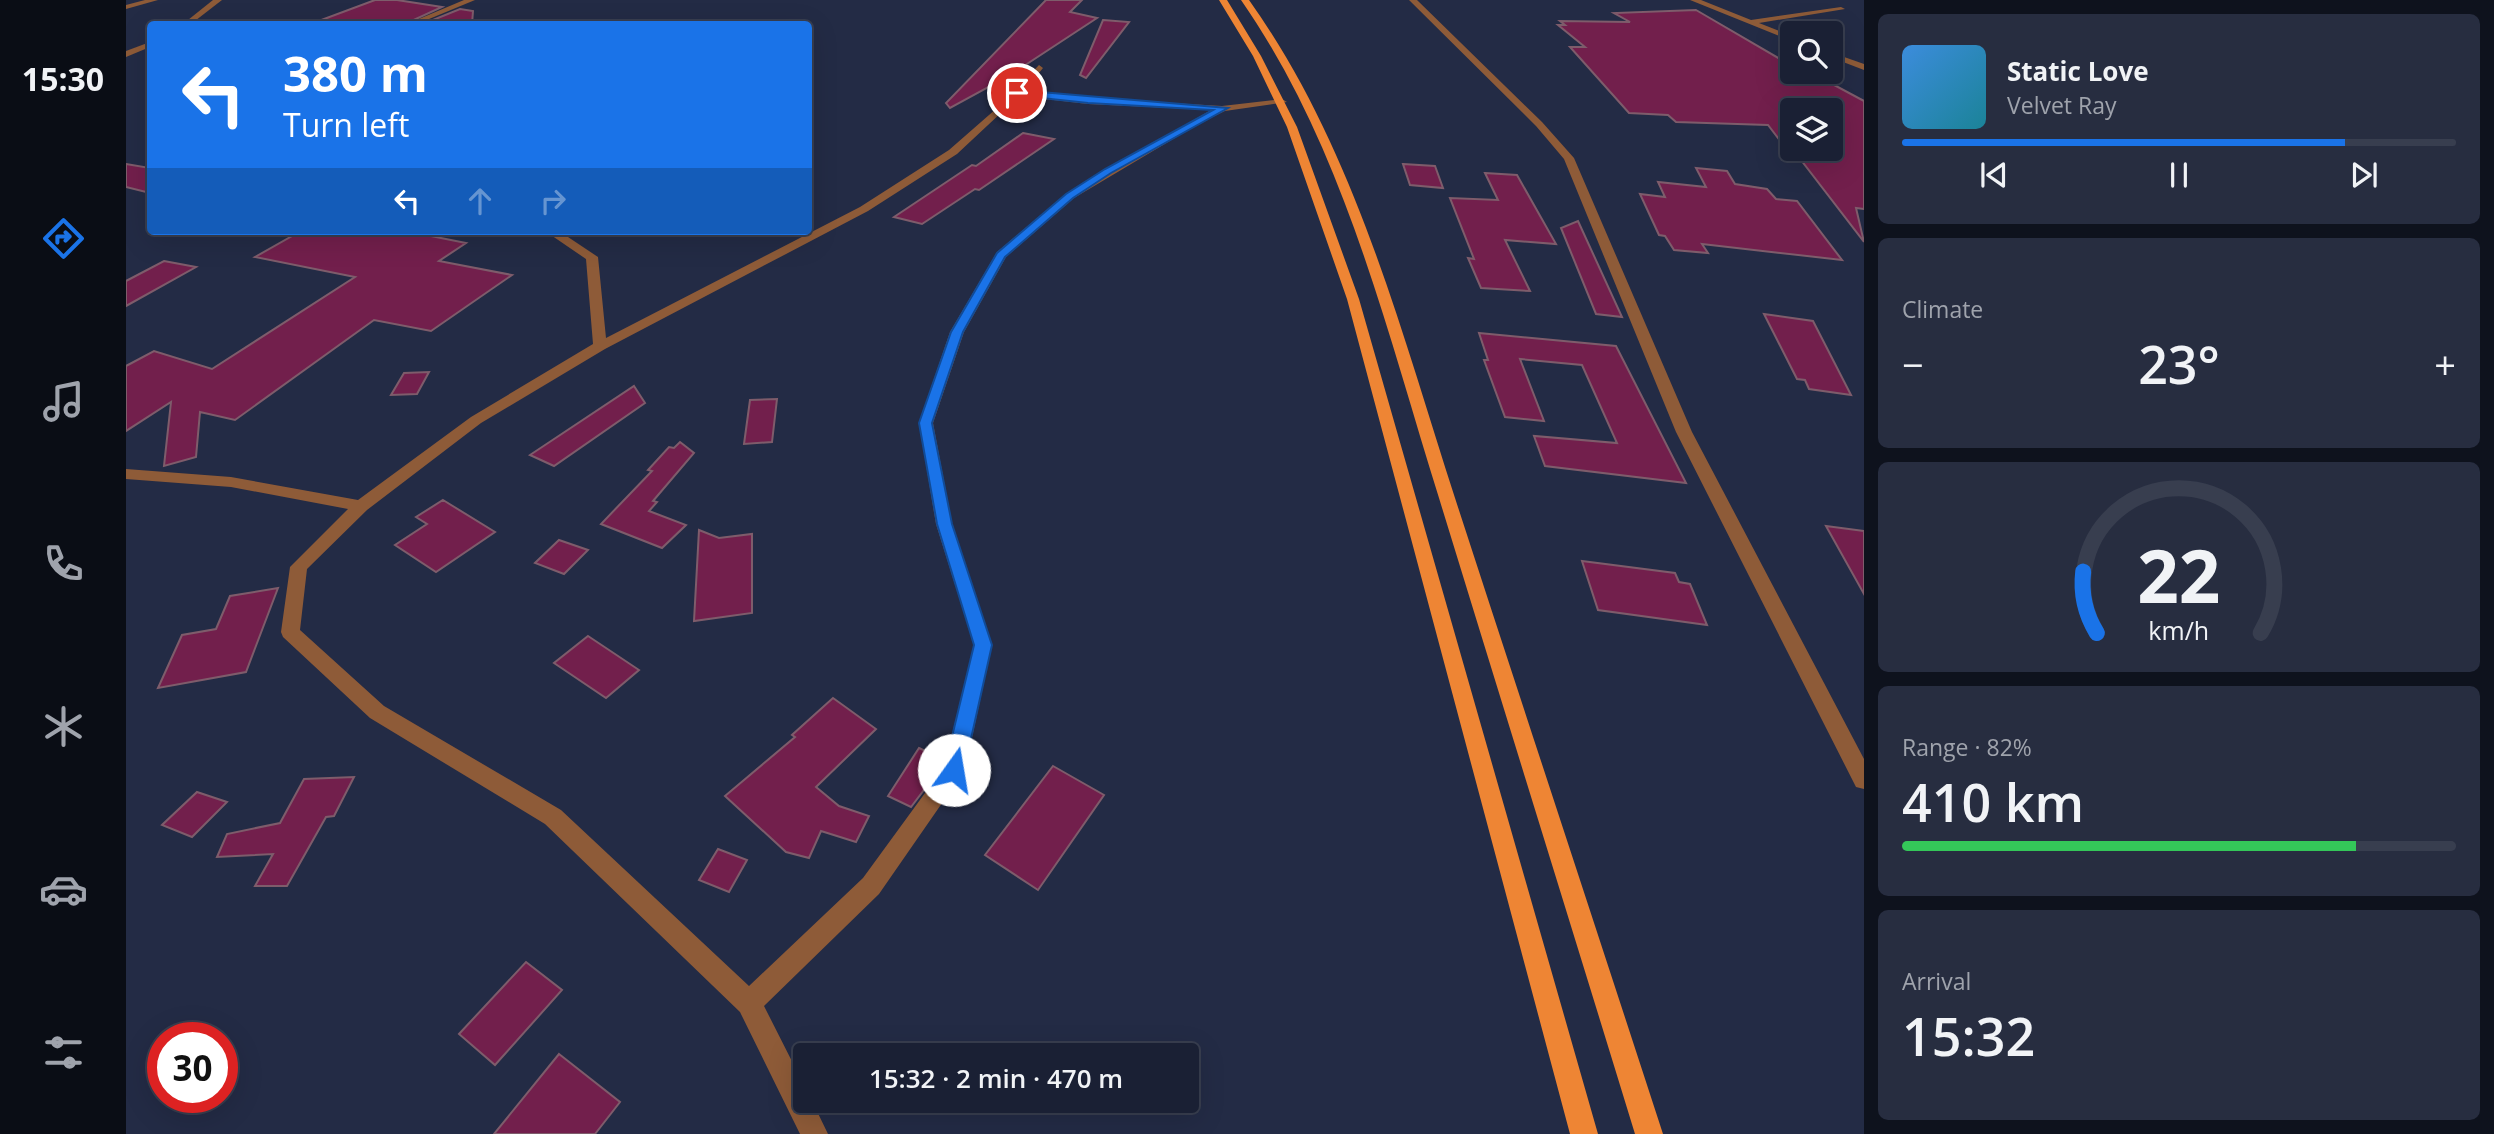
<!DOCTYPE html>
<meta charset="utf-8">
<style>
:root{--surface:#1a2034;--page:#272d40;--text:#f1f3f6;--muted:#9fa3ac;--line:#383e4f;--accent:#1a73e8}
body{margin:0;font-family:"Open Sans",sans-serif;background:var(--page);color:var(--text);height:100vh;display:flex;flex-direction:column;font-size:26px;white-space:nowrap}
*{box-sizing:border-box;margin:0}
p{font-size:23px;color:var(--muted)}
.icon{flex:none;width:38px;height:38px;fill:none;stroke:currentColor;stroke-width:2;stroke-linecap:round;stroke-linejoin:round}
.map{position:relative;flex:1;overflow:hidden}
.details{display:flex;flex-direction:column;gap:14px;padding:14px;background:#0e121d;width:630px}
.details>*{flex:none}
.guide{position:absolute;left:21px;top:21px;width:665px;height:214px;border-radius:7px;box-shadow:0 7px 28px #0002,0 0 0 2px var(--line);background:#1a73e8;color:#fff;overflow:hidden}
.buttons{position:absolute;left:1654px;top:21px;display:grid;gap:14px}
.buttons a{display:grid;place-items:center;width:63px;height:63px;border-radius:7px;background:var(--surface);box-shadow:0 7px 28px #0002,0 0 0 2px var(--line);font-size:35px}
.speed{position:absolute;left:21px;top:1022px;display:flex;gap:14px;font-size:35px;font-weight:700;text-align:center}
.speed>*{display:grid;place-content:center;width:91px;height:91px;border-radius:50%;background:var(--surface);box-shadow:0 7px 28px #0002,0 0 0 2px var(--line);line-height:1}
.speed .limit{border:10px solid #d22;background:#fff;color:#111}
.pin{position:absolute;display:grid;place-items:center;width:60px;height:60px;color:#fff;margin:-30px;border:4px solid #fff;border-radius:50%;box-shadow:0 2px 7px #0007}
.me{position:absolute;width:77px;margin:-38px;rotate:13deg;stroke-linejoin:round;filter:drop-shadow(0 0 5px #0008)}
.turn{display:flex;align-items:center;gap:24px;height:147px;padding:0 21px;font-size:32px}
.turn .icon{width:91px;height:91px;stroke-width:2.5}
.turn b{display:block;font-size:49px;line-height:60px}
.lanes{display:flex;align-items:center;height:66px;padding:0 21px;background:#0003;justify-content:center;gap:35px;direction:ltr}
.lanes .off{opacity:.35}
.big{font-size:52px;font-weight:600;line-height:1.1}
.details .widget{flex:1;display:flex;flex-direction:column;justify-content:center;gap:10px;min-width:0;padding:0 24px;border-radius:10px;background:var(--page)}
.details .dial{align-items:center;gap:0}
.dial svg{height:182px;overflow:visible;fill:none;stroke:var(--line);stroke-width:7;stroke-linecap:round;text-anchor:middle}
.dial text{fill:var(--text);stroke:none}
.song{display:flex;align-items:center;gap:21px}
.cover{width:84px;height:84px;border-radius:10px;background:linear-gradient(135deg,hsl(210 70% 55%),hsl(190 70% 35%))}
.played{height:7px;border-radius:4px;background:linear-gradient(90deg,var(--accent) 80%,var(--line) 80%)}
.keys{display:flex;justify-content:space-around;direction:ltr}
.heat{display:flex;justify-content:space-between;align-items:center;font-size:38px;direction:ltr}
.charge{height:10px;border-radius:5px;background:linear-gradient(90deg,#34c759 82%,var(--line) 0)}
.trip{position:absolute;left:667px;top:1043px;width:406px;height:70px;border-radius:7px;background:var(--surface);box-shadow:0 7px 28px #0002,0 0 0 2px var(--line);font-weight:600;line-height:70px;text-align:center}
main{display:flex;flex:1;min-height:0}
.tab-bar{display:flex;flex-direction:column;width:126px;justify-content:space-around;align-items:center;background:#0a0d15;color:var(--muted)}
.tab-bar .icon{width:49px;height:49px}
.tab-bar .on{color:var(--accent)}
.tab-bar b{font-size:32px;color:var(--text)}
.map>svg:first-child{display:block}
.building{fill:#721f4c;stroke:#7e5c6b;stroke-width:2;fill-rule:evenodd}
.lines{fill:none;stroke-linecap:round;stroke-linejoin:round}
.minor{fill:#8e5b38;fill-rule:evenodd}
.major{fill:#ee8534;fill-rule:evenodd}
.route{fill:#1a73e8;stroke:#114b97;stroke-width:2}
</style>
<main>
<nav class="tab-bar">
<b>15:30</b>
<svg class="icon on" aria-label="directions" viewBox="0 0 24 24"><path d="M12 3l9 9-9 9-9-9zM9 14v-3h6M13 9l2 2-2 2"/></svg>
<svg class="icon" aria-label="music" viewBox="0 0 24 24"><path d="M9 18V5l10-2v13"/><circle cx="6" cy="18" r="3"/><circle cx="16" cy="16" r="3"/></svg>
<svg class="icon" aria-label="phone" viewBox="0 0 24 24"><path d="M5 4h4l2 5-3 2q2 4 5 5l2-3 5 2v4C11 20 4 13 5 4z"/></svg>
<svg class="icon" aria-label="climate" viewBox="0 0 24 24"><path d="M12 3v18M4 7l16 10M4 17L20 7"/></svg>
<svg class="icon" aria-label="car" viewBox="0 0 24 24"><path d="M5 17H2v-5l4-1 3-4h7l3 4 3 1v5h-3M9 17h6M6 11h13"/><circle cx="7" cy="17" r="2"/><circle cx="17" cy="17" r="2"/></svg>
<svg class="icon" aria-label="filters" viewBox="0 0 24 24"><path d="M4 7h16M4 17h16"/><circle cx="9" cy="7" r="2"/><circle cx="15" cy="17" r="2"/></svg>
</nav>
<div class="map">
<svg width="1738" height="1134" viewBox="0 0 1738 1134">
<rect width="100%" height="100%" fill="#232b45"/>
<g class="building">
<polygon points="249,0 271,0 316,7 279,24 190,24 190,22"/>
<polygon points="920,0 956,0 944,12 971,18 881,77 824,108 820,103"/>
<polygon points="334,9 347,11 346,24 297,24"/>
<path d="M1570 10 1666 66V72H1684L1738 101V209L1730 208 1738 242 1668 151H1662L1642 125 1550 122 1542 115 1503 113 1444 47H1459L1432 25H1439L1434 21 1504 22 1488 13ZM1666 110H1704V149H1666Z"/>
<polygon points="977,20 1003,22 960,78 954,75"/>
<polygon points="897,133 928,139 853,190 849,189 796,224 768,217 846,165 850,166"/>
<polygon points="0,164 24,168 24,193 0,187"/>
<polygon points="1277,164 1309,166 1317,188 1284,185"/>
<polygon points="1570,168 1601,171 1609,184 1641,189 1650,199 1671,201 1716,260 1576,244 1582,253 1548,250 1539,236 1533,235 1514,194 1539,197 1532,182 1580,187"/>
<polygon points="1359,173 1391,175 1430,244 1379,240 1404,291 1355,288 1342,258 1348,259 1324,198 1372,200"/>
<polygon points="1452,221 1496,317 1470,314 1435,228"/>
<polygon points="175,231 280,231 340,243 313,261 386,275 305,331 248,320 109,420 74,412 70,457 38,466 45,402 0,431 0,366 28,351 86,369 229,277 129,257"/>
<polygon points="38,261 70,267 0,306 0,281"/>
<polygon points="1638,314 1687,321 1725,395 1683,389 1679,380 1671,379"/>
<polygon points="1353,333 1490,346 1560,483 1419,466 1408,436 1491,443 1456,365 1394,359 1418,421 1379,417 1358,360 1362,360"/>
<polygon points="303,372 291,394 265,395 278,373"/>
<polygon points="508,386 519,403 428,466 404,455"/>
<polygon points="651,399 646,442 618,444 624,400"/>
<polygon points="554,442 568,453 527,501 531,502 523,511 560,525 536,548 475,524 526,471 522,470 543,447 548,448"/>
<polygon points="317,500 369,532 310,572 269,545 301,524 290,517"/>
<polygon points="1700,526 1738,531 1738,594"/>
<polygon points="573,530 593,538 626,534 626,613 568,621"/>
<polygon points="433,540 462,550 438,574 409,563"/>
<polygon points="1456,561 1549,573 1553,582 1564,584 1581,625 1472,610"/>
<polygon points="152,588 120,672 32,688 56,635 90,629 104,596"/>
<polygon points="462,636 513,670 480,698 428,663"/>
<polygon points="707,698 750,729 690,787 713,806 743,816 730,842 695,831 683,858 660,852 599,796 669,737 666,735"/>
<polygon points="793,748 817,759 816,766 785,807 762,796"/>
<polygon points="927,766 978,795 912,890 859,855"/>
<polygon points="228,777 208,816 200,817 161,886 129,886 147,854 91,857 101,834 154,823 178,779"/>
<polygon points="71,792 101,802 66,837 36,825"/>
<polygon points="592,849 621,860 603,892 573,880"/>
<polygon points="400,962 436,990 369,1065 333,1034"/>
<polygon points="433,1054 494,1102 469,1134 368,1134"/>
</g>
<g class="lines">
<g class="minor">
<polygon points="19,0 32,0 0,9 0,5"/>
<polygon points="87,0 96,0 65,24 57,24"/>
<polygon points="338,0 349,0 291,24 281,24"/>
<polygon points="1283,0 1291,0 1416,122 1448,158 1566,432 1738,759 1738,789 1730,787 1550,432 1438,159 1410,126"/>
<polygon points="1564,0 1575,0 1625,20 1715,7 1719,9 1633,23 1666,36 1666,41"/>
<polygon points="24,42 24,47 0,57 0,51"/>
<polygon points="1704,52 1738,64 1738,70 1704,57"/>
<path d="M913 65 917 68 898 91 962 98 1096 106 1156 99 1161 102 1099 111 1074 123 948 198 880 257 838 332 807 423 826 524 866 645 839 770 753 894 638 1006 679 1087V1101H686L702 1134H674L614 1012 419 824 244 718 157 637 155 632 164 567 222 509 105 487 0 479V469L105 477 232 500 345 417 467 344 460 259 419 231H433L472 257 480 338 734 207 823 150 879 101ZM893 96 962 104 1085 110 940 194 871 252 824 332 793 423 810 524 848 645 818 767 737 878 623 986 435 810 258 706 174 630 181 569 241 510 355 423 479 349 742 211 831 154Z"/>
</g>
<g class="major">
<polygon points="1093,0 1101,0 1135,56 1171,127 1233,299 1472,1134 1444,1134 1221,299 1161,127 1127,56"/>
<path d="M1115 0H1123C1228 147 1274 328 1329 498 1398 710 1468 922 1537 1134H1509C1444 922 1378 710 1313 498 1260 329 1218 148 1115 0Z"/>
</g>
</g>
<polygon class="route" points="891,90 1102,108 985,173 947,198 879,257 837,332 806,423 826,524 866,645 838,770 835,776 821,776 818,770 848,645 811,524 793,423 825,332 871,253 940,194 979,169 1087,110 962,103 888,95"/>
</svg>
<div class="buttons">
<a><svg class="icon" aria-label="search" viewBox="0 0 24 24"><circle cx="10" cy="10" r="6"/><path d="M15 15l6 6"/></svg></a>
<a><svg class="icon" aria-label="layers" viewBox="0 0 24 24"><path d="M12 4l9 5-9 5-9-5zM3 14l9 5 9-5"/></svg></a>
</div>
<div class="speed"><div class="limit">30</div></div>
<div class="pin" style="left:891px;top:93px;background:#d93025"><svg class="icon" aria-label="arrive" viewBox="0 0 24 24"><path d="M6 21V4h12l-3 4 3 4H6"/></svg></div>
<svg class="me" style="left:828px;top:770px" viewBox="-20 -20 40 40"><circle r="19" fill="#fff"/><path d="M0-13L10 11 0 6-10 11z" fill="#1a73e8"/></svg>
<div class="trip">15:32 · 2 min · 470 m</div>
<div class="guide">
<div class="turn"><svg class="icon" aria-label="left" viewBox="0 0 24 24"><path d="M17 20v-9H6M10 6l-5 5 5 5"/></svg><div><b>380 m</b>Turn left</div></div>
<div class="lanes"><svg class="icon" aria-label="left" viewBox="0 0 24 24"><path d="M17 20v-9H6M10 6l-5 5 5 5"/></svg><svg class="icon off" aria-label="ahead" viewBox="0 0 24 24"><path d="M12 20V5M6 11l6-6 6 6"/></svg><svg class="icon off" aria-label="right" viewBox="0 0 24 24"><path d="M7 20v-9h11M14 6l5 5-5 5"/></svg></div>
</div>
</div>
<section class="details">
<div class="widget">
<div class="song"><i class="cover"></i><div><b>Static Love</b><p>Velvet Ray</p></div></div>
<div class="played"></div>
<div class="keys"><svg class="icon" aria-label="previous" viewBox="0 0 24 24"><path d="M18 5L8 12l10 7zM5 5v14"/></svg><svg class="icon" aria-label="pause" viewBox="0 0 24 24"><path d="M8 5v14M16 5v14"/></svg><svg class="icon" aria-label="next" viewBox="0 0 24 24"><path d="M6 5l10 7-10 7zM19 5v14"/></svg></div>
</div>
<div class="widget"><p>Climate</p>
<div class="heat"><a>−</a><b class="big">23°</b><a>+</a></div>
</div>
<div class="widget dial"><svg viewBox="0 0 100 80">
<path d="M14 69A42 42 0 1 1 86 69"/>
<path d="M14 69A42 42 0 0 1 8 42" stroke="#1a73e8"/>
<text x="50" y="56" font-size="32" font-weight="700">22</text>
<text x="50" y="72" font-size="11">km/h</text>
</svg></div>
<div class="widget"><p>Range · 82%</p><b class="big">410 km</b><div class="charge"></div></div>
<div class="widget"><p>Arrival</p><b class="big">15:32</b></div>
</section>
</main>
